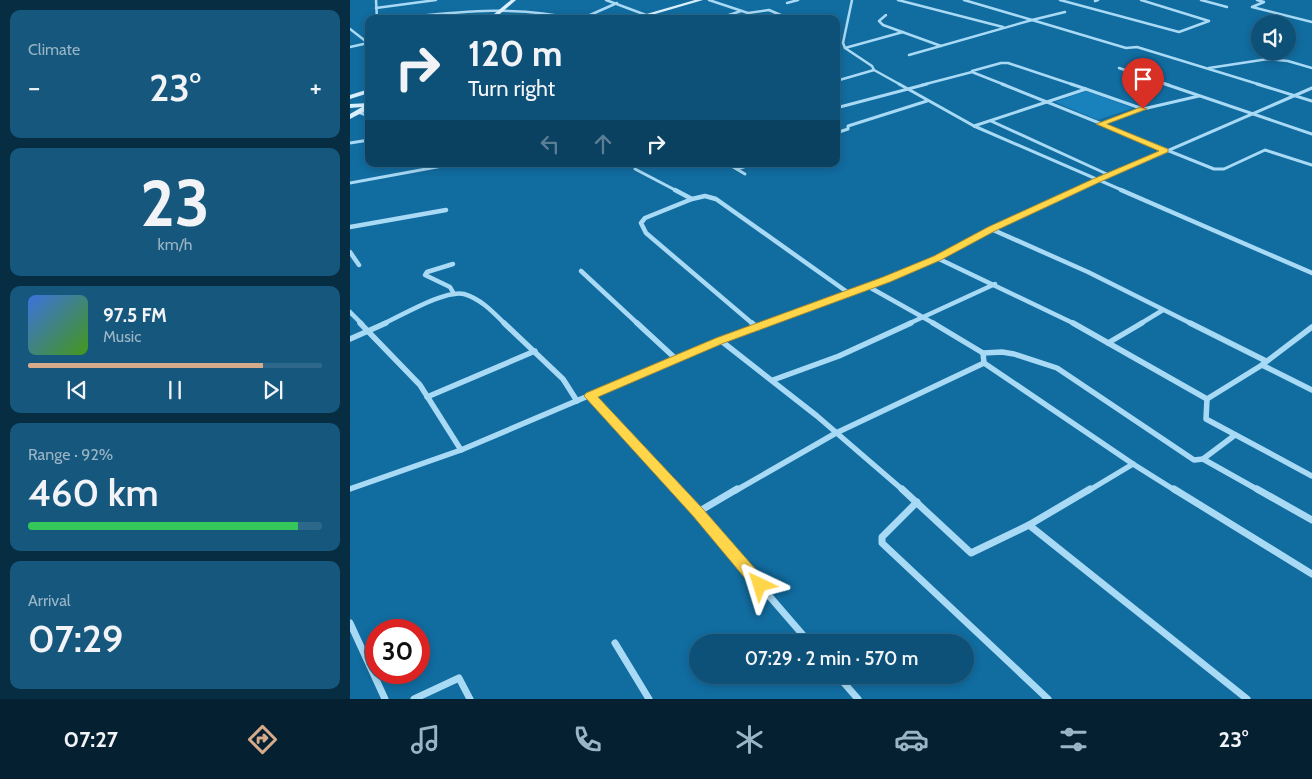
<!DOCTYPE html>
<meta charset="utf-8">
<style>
:root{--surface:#0d5178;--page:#16577d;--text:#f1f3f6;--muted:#9ab5c6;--line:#2d688a;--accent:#d6ab8b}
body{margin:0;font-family:Cabin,sans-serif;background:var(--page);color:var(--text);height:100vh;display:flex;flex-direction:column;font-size:19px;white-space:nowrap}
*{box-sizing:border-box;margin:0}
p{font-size:16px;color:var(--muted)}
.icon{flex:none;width:28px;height:28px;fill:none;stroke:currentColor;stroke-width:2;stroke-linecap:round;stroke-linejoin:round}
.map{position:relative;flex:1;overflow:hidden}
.details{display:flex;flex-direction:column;gap:10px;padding:10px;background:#072d42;width:350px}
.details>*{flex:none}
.top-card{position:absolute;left:15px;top:15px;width:475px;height:152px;border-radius:10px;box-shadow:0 2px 8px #0003,0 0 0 1px var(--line);background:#0d5178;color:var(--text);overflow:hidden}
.buttons{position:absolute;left:901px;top:15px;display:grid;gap:10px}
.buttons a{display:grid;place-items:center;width:45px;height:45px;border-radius:50%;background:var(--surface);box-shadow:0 2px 8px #0003,0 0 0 1px var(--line);font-size:25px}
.speed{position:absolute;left:15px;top:619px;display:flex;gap:10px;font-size:25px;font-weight:700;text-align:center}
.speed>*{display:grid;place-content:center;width:65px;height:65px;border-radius:50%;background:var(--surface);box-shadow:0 2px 8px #0003,0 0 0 1px var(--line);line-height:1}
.speed .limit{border:8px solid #d22;background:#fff;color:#111}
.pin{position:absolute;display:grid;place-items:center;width:42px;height:42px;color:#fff;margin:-51px -21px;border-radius:50% 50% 50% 0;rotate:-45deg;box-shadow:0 0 5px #0007}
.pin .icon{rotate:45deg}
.me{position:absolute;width:55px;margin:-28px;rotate:319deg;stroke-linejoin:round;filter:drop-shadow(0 0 4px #0008)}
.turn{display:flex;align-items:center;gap:18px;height:105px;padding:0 20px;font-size:22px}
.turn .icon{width:65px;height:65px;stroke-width:2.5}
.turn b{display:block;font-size:35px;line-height:42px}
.lanes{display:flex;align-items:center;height:48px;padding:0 20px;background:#0003;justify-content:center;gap:25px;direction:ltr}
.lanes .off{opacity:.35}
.big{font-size:38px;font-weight:600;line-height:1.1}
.details .tile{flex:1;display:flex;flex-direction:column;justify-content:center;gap:8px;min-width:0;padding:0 18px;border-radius:10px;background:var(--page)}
.details .dial{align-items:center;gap:0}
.dial b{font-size:65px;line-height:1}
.song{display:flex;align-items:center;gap:15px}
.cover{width:60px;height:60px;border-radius:8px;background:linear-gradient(135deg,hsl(220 70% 55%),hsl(100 70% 35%))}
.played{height:5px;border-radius:2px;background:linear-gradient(90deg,var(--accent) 80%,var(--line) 80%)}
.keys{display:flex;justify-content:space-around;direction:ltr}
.heat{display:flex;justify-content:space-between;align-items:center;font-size:28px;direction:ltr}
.charge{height:8px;border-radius:4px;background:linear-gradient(90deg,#34c759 92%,var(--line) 0)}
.trip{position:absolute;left:339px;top:634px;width:285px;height:50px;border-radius:25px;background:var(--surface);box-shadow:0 2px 8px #0003,0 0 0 1px var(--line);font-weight:600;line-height:50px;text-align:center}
.tab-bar{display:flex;height:80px;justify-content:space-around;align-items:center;background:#052030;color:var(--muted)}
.tab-bar .icon{width:35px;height:35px}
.tab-bar .on{color:var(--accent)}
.tab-bar b{font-size:22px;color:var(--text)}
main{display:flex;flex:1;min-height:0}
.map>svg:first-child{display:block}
.green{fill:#1981bb}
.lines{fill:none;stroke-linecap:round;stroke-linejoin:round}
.street-far4{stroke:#a9daf5;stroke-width:2.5}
.street-far3{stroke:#a9daf5;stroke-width:3}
.street-far2{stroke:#a9daf5;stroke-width:4.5}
.street-far1{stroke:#a9daf5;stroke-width:5.5}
.street{stroke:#a9daf5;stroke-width:7}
.secondary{fill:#daf0fe;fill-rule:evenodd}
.route{fill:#ffd54a;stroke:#a68a30}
</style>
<main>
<section class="details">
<div class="tile"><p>Climate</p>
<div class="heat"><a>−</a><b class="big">23°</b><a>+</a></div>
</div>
<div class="tile dial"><b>23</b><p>km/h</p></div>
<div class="tile">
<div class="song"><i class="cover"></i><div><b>97.5 FM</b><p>Music</p></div></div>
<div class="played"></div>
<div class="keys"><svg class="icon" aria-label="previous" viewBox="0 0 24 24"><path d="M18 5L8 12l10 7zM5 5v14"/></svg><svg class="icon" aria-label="pause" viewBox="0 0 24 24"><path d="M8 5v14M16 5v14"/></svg><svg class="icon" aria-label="next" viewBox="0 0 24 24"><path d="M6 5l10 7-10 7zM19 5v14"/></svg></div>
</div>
<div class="tile"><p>Range · 92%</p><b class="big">460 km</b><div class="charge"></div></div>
<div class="tile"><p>Arrival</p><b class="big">07:29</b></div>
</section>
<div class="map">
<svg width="962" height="699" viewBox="0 0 962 699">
<rect width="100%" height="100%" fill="#116ca0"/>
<polygon class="green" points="736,91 783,108 748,120 705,102"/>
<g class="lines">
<g class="street-far4">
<polyline points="26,0 27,19"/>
<polyline points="256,0 296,15"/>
<polyline points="359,0 398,13 419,10 440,19"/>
<polyline points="502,0 493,43 495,48 522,66 524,70 551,85"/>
<polyline points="548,0 653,27"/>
<polyline points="614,0 682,20 715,12"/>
<polyline points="710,0 829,32 859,21 791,0"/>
<polyline points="851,0 877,7"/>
<polyline points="907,0 914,2 902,7 962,22"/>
<polyline points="745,1 748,0"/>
<polyline points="437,3 448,0"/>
<polyline points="26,8 86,0"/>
<polyline points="536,15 529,21 533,25 591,46"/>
<path d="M38 19C101 13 162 4 225 19"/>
<polyline points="231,19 267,3"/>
<polyline points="386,19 379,15 391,11"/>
<polyline points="0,29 18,43"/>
<polyline points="0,47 18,43"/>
<polyline points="495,48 553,32"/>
<polyline points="559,55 682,20 776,48 787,47 911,85"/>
<polyline points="769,68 819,85"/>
<polyline points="859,68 918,59 938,61 962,68"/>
<polyline points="622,71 651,63 658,63 724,85"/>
<polyline points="486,81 524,70"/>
<polyline points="572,85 622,72 655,85"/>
</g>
<g class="street-far3">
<polyline points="549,84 624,126 774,191"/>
<polyline points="652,84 864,169 874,169 915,150 962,165"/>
<polyline points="721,84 736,89"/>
<polyline points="815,84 962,134"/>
<polyline points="907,84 962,101"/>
<polyline points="486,108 577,84"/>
<polyline points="793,109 849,96"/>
<polyline points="8,112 19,116"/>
<polyline points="641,121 759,175"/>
<polyline points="624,126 736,89 793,109 751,124"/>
<polyline points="486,133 498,129 498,126 577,101"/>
<polyline points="0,143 19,140"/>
<polyline points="378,164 395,174"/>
<polyline points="285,169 327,191"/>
<polyline points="387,169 403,164"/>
<polyline points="0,183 103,164"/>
<polyline points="725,191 962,88"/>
</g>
<g class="street-far2">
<polyline points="325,190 342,199 295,218 291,223 296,233 403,324"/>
<polyline points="771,190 962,273"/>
<polyline points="342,199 355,196 366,199 500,294"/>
<polyline points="0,227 96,210"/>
<polyline points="641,229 738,272 842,324"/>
<polyline points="0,252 9,265"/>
<polyline points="587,258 725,324"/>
<polyline points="103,264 77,272 75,275 100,287 104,294"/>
<polyline points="231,271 288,324"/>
<polyline points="519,287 585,324"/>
<polyline points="0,312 12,324"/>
<path d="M33 324C51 316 96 289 114 294 131 299 143 312 155 324"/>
<polyline points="415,324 519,287 587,258 641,229 727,190"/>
<polyline points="558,324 645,284"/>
<polyline points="790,324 813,310"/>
</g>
<g class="street-far1">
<polyline points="10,323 70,385 111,450"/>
<polyline points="154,323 213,379 227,401"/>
<polyline points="287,323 326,359"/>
<polyline points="402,323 408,328"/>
<polyline points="583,323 633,353 634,363 783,464 826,491"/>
<polyline points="723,323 857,399 856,419 962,476"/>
<polyline points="840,323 916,361"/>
<polyline points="0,339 36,323"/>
<polyline points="370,340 467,416 554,491"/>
<polyline points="758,343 792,323"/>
<polyline points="633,353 652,352 664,354 707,368 844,460 853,459 885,435"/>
<polyline points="912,365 962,390"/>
<polyline points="423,380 489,356 561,323"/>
<polyline points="241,396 328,491"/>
<polyline points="77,397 185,351"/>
<polyline points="857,399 912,365 962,327"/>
<polyline points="853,459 910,491"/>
<polyline points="0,489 111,450 370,340 418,323"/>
<polyline points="385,491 486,433 634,363"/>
<polyline points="738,491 783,464"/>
</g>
<g class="street">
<polyline points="327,489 459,642"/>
<polyline points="552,489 621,553 679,525 897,699"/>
<polyline points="824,489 962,574"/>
<polyline points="907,489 962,520"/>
<polyline points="567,502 532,537 532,543 698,699"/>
<polyline points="348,512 387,489"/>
<polyline points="679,525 740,489"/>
<polyline points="0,623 35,699"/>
<polyline points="265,643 299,699"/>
<polyline points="487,675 508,699"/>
<polyline points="64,699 109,678 120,699"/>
</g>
<g class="secondary">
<polygon points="161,0 166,0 144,19 138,19"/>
<polygon points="345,0 353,0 288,19 279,19"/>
<polygon points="19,89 19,93 0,99 0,95"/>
<polygon points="19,103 19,109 0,119 0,114 12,107 0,108 0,104"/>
</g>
</g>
<polygon class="route" points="791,107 797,109 757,124 818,149 818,152 750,182 645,231 591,260 540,282 374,343 248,397 353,509 415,580 417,585 415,589 410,591 404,589 343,516 234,396 236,393 366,338 533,277 584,256 638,227 743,179 809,151 746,124"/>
</svg>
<div class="buttons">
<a><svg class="icon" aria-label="sound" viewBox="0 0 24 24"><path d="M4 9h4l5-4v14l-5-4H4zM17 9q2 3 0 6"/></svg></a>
</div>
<div class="speed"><div class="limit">30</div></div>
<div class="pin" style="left:793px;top:109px;background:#d93025"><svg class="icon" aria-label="arrive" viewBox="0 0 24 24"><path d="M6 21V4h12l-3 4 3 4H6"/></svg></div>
<svg class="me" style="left:410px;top:585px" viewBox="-20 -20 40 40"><path d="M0-17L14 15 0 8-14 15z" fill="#ffd54a" stroke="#fff" stroke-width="4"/></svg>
<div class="trip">07:29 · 2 min · 570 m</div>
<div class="top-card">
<div class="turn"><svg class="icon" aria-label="right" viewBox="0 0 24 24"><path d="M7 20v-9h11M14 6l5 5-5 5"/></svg><div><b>120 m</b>Turn right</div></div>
<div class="lanes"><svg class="icon off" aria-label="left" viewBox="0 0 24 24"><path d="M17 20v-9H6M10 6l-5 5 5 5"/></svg><svg class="icon off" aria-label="ahead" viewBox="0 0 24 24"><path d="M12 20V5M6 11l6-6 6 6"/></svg><svg class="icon" aria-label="right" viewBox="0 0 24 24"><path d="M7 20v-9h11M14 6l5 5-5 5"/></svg></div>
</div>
</div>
</main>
<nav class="tab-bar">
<b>07:27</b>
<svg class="icon on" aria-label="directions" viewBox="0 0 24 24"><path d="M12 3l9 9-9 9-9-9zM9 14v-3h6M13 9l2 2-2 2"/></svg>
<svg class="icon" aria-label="music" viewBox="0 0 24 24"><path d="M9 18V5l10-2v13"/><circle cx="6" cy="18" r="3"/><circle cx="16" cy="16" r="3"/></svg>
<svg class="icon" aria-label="phone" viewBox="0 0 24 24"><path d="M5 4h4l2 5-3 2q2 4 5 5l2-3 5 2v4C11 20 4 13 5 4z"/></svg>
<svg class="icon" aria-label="climate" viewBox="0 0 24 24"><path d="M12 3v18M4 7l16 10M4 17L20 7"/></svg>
<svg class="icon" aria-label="car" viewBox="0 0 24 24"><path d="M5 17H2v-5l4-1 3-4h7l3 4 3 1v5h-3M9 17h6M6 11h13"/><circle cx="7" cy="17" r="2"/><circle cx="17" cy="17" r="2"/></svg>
<svg class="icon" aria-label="filters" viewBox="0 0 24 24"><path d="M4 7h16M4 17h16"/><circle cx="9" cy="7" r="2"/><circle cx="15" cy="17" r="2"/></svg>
<b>23°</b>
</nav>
